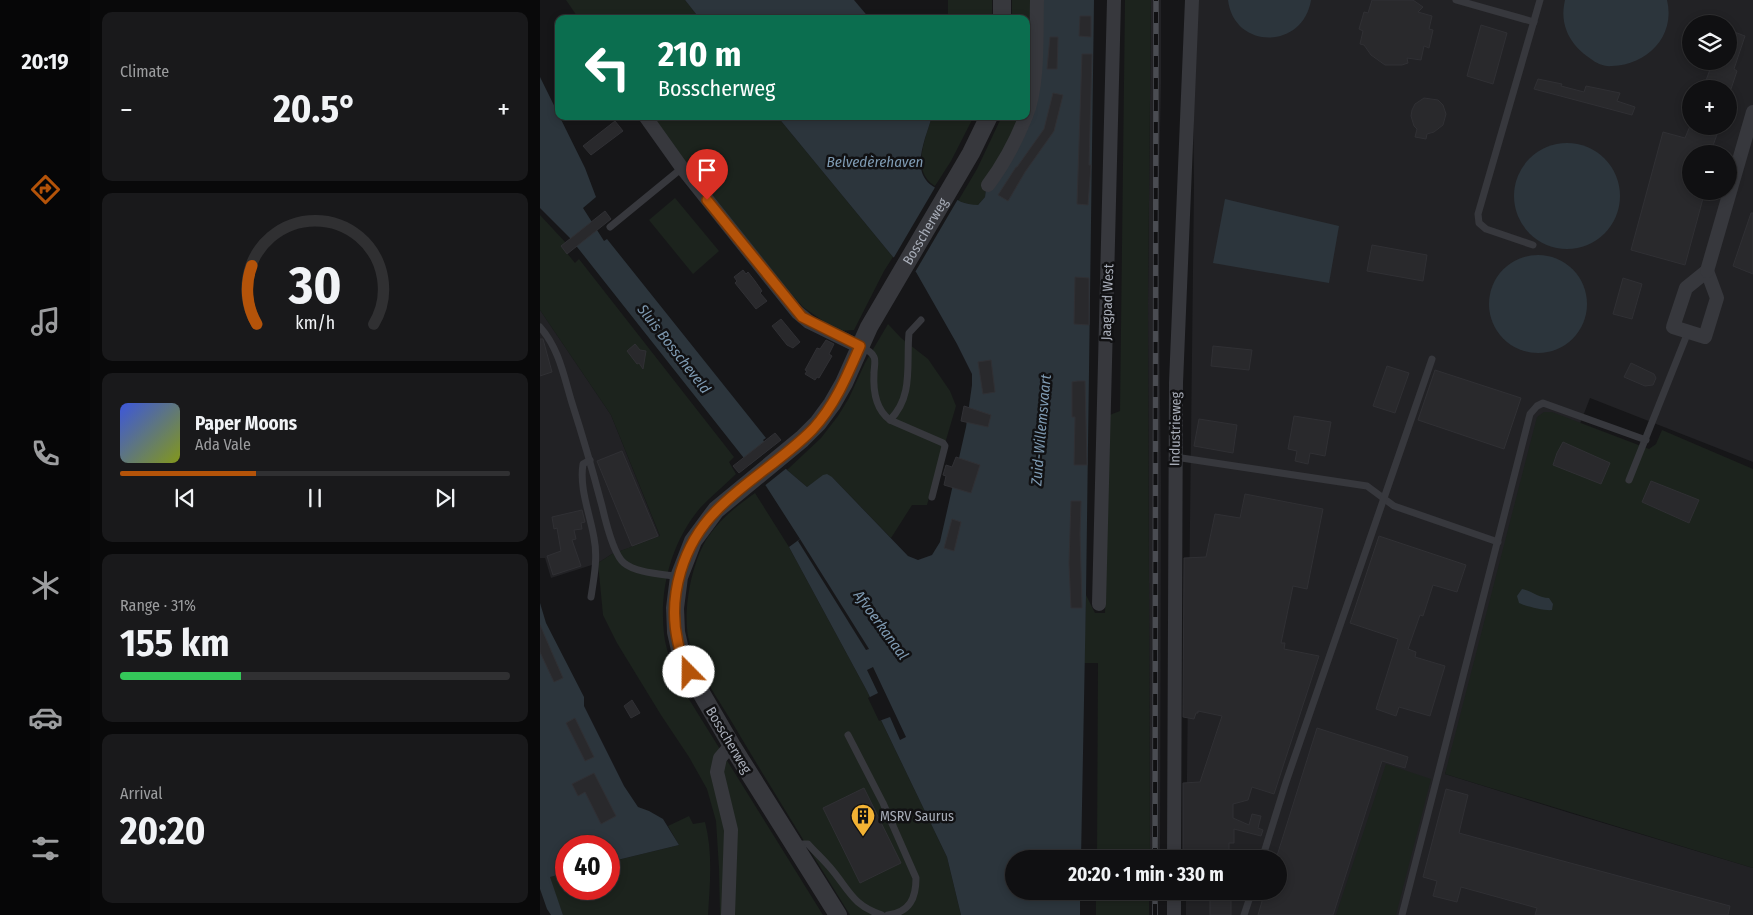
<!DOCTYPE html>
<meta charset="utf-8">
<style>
:root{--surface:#101012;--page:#19191b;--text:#f1f3f6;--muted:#9c9d9f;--line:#303032;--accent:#b45309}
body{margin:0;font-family:"Fira Sans Condensed",sans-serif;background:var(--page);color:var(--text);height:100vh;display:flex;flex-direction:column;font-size:19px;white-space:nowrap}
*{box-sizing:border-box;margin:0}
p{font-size:16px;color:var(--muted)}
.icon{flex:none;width:28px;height:28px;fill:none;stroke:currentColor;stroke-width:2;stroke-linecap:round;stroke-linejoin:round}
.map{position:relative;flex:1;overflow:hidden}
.drawer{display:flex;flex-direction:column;gap:12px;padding:12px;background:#09090a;width:450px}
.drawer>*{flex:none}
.hud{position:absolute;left:15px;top:15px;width:475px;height:105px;border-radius:10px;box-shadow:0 2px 8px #0003,0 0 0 1px var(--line);background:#0b6e4f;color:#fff;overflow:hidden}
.buttons{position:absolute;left:1142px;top:15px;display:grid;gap:10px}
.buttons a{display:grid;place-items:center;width:55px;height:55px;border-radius:50%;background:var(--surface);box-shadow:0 2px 8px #0003,0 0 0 1px var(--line);font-size:25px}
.speed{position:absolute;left:15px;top:835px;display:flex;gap:10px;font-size:25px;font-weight:700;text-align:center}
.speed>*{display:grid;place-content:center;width:65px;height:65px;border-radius:50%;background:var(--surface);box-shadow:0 2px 8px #0003,0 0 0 1px var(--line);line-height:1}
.speed .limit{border:8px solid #d22;background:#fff;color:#111}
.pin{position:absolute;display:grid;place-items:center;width:42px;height:42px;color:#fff;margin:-51px -21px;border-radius:50% 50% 50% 0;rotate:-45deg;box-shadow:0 0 5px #0007}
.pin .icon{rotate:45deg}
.me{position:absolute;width:55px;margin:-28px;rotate:338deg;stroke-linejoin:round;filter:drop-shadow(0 0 4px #0008)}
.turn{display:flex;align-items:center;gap:18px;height:105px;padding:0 20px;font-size:22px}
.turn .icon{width:65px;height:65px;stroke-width:2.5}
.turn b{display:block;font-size:35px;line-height:42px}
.big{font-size:38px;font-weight:700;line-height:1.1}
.drawer .tile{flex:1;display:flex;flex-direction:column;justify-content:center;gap:8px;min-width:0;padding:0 18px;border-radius:10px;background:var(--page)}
.drawer .dial{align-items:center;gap:0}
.dial svg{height:130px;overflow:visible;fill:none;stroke:var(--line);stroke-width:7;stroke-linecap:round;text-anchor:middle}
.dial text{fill:var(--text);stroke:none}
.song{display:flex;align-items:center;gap:15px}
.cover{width:60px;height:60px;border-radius:8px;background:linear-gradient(135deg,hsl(230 70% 55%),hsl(70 70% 35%))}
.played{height:5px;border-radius:2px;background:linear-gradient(90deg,var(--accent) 35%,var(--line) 35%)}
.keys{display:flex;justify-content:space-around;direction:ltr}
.heat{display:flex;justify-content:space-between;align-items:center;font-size:28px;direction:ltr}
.charge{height:8px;border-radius:4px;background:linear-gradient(90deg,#34c759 31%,var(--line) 0)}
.trip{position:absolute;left:465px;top:850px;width:282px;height:50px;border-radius:25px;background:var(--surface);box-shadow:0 2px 8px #0003,0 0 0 1px var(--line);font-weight:700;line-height:50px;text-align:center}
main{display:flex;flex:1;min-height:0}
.menu{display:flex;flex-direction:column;width:90px;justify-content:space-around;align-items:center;background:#060607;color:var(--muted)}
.menu .icon{width:35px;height:35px}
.menu .current{color:var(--accent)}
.menu b{font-size:22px;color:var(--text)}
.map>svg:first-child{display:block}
.built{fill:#222225;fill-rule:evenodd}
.green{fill:#1c231d}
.water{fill:#2c353c}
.pier{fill:#161618}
.building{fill:#29292c;stroke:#303034}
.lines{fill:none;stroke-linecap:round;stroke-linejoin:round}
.service{stroke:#37383d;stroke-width:7}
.minor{stroke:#37383d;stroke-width:14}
.tertiary{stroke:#37383d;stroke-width:18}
.rail-casing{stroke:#4a4c52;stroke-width:5.5}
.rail{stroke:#111113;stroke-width:4;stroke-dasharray:11;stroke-linecap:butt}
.route-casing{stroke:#753606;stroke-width:12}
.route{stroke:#b45309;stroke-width:9}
.labels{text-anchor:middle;stroke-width:5;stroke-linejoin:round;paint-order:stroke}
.street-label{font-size:14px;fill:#a8adb8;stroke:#111113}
.poi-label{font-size:14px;fill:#a8adb8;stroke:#111113;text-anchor:start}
.water-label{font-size:15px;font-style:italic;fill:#7f9bb3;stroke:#111113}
</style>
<main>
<nav class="menu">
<b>20:19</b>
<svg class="icon current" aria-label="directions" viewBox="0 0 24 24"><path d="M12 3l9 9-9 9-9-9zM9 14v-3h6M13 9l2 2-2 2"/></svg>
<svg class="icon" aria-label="music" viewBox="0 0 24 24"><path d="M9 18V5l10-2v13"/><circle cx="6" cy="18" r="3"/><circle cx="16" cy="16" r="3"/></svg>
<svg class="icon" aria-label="phone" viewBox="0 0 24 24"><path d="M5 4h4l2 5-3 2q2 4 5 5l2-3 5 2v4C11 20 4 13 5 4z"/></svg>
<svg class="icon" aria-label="climate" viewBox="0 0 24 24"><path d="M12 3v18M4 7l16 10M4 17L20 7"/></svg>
<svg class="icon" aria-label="car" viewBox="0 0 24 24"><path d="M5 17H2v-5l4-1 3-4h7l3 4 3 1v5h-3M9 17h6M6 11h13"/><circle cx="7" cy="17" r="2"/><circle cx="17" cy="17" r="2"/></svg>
<svg class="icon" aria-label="filters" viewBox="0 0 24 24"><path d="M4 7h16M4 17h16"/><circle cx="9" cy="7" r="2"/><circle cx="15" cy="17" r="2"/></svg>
</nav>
<section class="drawer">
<div class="tile"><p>Climate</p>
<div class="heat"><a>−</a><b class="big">20.5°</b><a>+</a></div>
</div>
<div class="tile dial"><svg viewBox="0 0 100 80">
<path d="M14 69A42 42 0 1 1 86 69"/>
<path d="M14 69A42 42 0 0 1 11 33" stroke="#b45309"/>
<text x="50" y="56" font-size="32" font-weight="700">30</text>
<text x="50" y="72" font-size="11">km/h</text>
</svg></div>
<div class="tile">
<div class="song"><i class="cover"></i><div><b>Paper Moons</b><p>Ada Vale</p></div></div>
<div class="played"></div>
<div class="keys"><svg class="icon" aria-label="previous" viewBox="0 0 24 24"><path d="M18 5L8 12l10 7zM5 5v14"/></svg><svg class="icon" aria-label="pause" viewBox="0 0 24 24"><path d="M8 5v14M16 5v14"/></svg><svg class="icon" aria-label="next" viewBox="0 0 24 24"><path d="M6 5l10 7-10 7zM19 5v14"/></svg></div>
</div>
<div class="tile"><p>Range · 31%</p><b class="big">155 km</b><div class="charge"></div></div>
<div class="tile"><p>Arrival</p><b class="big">20:20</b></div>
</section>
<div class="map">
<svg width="1213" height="915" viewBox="0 0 1213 915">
<rect width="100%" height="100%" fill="#161618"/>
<g class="built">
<polygon points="611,0 621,0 621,84 618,226 621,485 620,859 610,859 608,303"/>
<path d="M652 0H1213V462L1050 398 905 774 1030 813 1213 868V915H646V891H739V859H646L654 185ZM1151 24H1189V61H1151ZM1151 89H1189V126H1151ZM1151 154H1189V191H1151Z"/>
<polygon points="0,310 71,415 120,537 72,554 58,563 11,578 5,558 0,558"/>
</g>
<g class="green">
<polygon points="26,0 145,0 160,19 39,19"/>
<rect x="408" y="0" width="44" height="19"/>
<polygon points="472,0 495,0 494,60 489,100 494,101 483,129 464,167 446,189 445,197 438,205 432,205 418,201 437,169 462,116 486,116 486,19 472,19"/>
<polygon points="585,0 611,0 608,303 610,859 557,859 558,663 544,663 546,595 555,613 565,613 567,416 580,411"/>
<polygon points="106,116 237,116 353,257 344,271 314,330 298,331 290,326 263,307 243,285"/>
<path d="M392 116H434L411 161 395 186C370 171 386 138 392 116Z"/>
<polygon points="135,198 179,251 153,274 109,220"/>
<path d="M0 215 26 243 22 247 35 263 39 259 194 457 189 462 196 474C185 485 171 496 160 508 131 543 119 589 124 634 126 653 135 671 142 688L283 915H180L179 868 176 821 167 789 149 757 121 715 77 643 63 615 58 563 72 554 120 536 71 415 0 310Z"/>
<polygon points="348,324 361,338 388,359 410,391 416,406 387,505 372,505 351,538 292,477 274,482 267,487 247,470 281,438 298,416 309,398 325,363"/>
<polygon points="1004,412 1012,412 1109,449 1116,444 1122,430 1213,469 1213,868 905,774 997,417"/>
<path d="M215 493 249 547 327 691 407 857 421 915H310C270 851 231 788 193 724 177 696 154 667 148 636 143 608 152 561 168 537 180 519 198 505 215 493Z"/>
<polygon points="846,764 891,779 856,915 796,915"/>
<path d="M149 816 153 824 165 822C173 852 170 885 168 915H23L9 877 26 873V889H69V862L139 845 128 826Z"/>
<rect x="556" y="891" width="53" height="24"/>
</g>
<g class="water">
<polygon points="145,0 314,0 330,19 160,19"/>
<path d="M501 0H554L546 595 541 859H474V891H540V915H421L407 857 327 691 249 547 260 539 226 486 30 238 0 208V77L45 168 56 197 43 208 64 241 67 239 226 438 223 440 247 470 267 487 283 475 287 474 292 477 368 556 378 560 392 555 400 542 426 427 432 385V374L417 344 376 272 353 257 237 116H392C387 135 373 163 386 180 390 186 400 190 406 193 416 200 425 205 438 205L445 197 446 189 483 129Z"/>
<path d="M688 0H771C763 50 694 50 688 0Z"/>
<path d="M1025 0H1127C1136 37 1106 65 1072 66 1064 67 1056 63 1051 59 1030 45 1019 25 1025 0Z"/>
<circle cx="1027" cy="196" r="53"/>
<polygon points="685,199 799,226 789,283 673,263"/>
<circle cx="998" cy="304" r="49"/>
<path d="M982 589C992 591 999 598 1009 598L1013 604 1012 610C1005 611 985 606 979 603L977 596Z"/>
<polygon points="0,603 6,623 44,697 44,706 84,786 98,807 109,811 123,819 139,845 69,862 69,846 26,846 26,873 10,877 23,915 11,915 7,909 0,889"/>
</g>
<g class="pier">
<polygon points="397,184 418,199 374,274 353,259"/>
<polygon points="232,447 248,467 223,487 207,467"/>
<polygon points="260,539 329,649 326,650 258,541"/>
<polygon points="333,667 366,737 360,740 350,717 339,721 328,698 338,693 327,670"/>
</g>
<g class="building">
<polygon points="832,0 873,0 883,7 878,12 892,16 889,29 893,30 889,48 884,46 881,60 867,58 868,63 862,65 845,65 831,55 824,45 820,44 823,31 819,29 824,12 828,13"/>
<polygon points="540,16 551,16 551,37 539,36"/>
<polygon points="941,25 967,33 953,84 927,76"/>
<polygon points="1189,30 1205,36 1194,69 1197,71 1191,89 1163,89 1173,61 1189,61"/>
<polygon points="510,37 518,37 517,69 507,69"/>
<polygon points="542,54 552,54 549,165 551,165 548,205 537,204"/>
<polygon points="998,79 1022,84 1021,86 1044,92 1046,86 1080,93 1077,101 1095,107 1092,115 994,89"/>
<polygon points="513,93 523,95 514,131 485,172 468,201 458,195 476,167 477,167 504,129"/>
<polygon points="884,98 898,100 903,105 906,114 903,125 894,132 887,134 886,139 875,137 877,129 874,126 871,116 872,110 875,104"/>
<polygon points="75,121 83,131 51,155 43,146"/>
<polygon points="1150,126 1180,126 1170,154 1151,154 1151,191 1165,191 1145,265 1091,250 1123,132 1145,138"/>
<polygon points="65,211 71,219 27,254 21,246"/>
<polygon points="1211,213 1213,213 1213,274 1193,266"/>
<polygon points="832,245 887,255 883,281 827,271"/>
<polygon points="203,270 206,274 208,272 215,281 222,291 220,293 227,301 216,309 195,283 197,281 194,277"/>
<polygon points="535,277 549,278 549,325 534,324"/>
<polygon points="1083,278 1102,284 1092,319 1073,314"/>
<polygon points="241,319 260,342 253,348 247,345 232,326"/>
<polygon points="0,339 3,339 12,372 0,376"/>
<polygon points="286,340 294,344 289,354 292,356 279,378 277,377 275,380 265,374 267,371 265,370 277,348 280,349"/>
<polygon points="95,344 100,350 106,351 103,369 99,363 97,364 87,351"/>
<polygon points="673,346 712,350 709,370 671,366"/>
<polygon points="451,360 455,392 443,394 438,362"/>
<polygon points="1091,363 1114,374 1116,378 1113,385 1105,386 1084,377"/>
<polygon points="847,366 869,373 855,413 833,406"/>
<polygon points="895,370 981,398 964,449 878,420"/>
<polygon points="538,381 545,381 547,465 534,465 535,417 532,417 532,382"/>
<polygon points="424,406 451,415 448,427 421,421"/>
<polygon points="754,416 791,422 785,456 770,453 768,464 755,461 757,451 748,449"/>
<polygon points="659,419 697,425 693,453 654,446"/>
<polygon points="235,433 241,440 199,473 193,466"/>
<polygon points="1023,442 1070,463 1061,484 1013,465 1017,453"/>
<polygon points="82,451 118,536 92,546 57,461"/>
<polygon points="416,457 440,465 431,493 404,485 406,476 403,475 406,465 412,467"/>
<polygon points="1111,481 1159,500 1149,523 1102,502"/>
<polygon points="705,494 783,509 767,589 753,586 741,643 745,643 744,649 779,656 734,794 712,787 708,800 693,804 693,818 709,825 712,814 721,816 718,828 723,830 721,836 694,829 694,843 689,843 689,855 652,855 652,859 643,859 643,783 660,782 682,716 658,711 658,713 656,713 654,719 643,717 644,558 666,557 675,514 700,518"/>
<polygon points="531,501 541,501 540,533 542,608 531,608 529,564"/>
<polygon points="42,510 45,522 41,523 42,529 34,530 36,539 32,540 41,566 13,575 7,556 21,551 17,528 14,529 12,517"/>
<polygon points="412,519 421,522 414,551 404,548"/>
<polygon points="839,536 926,565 917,592 893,585 883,616 880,615 868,649 876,652 875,657 905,666 890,716 859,707 856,716 836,709 858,639 810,623"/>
<polygon points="0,625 23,678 14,682 0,652"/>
<polygon points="92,700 100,713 91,718 84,706"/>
<polygon points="35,718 54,757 45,761 26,723"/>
<polygon points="777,728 868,757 865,768 842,761 793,915 718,915 725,891 739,891 739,859 736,859"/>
<polygon points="54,773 76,816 61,824 45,792 38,796 32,784"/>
<polygon points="324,788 361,863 320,883 283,808"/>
<polygon points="906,789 928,795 919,833 1190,906 1188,915 995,915 997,908 921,887 917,902 893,896 897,881 883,877"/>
<rect x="670" y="891" width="21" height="24"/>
</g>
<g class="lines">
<g class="service">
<polyline points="916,0 994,22"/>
<polyline points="70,227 142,168"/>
<polyline points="993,245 946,229 939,223 938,214 1000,0"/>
<path d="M0 327C19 348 24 377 32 403 43 437 53 472 62 506 65 519 74 555 84 563 96 573 123 574 139 577"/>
<path d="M321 347C326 349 332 352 334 357 336 361 334 368 334 373 333 390 335 409 350 420L403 443 405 446 392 497"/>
<path d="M350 420C374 396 366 364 369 333L381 320"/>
<polyline points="635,457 827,486 854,506 958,542"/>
<path d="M50 460 43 464C39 488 50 514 54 538 58 557 54 578 51 597"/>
<polyline points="1089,480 1148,332"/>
<path d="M308 735 343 803 376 878C376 898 370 912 348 915"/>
<path d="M256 847 263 844H268C276 853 285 861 293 871 310 892 314 906 342 915"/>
<polyline points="722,859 746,782 892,359"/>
<polyline points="704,915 712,891"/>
<polyline points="862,915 990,414 997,406 1003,403 1106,440"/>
</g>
<g class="minor">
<polyline points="105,116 142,168 257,312 269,322 320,347"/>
<path d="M486 116C499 86 496 33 497 0"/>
<path d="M448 185C464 164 476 141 486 116"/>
<polygon points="1167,271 1177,298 1165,337 1133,327 1146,288"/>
<polyline points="1167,271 1213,112"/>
<polyline points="559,604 574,0"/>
<polyline points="634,859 636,383 652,0"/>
<polyline points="188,915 191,830 177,772 180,758 186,751 192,746"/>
<polyline points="634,915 634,891"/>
</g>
<g class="tertiary">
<polyline points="462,19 462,0"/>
<path id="s1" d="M298 915 192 746 149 672 141 654 136 632 135 608 139 577 153 541 176 510 262 439 278 423 292 404 304 383 329 327 431 153 449 116"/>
</g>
<defs>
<g id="rail">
<polyline points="615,859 616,0"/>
<polyline points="615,915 615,891"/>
</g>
</defs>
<use href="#rail" class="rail-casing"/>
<use href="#rail" class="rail"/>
</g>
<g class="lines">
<defs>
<path id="route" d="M149 672C144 662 140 653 138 643 127 596 143 544 177 510 206 480 244 459 273 429 295 405 307 376 320 346L262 317 167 200"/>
</defs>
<use href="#route" class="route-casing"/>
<use href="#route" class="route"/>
</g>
<defs>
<symbol id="building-pin" viewBox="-11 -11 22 30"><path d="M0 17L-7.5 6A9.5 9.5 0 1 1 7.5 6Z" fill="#f3b234" stroke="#111113"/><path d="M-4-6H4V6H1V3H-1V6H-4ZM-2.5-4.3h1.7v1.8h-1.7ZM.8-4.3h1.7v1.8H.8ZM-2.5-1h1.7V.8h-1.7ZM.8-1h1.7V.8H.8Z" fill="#111"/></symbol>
</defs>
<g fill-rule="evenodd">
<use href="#building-pin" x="309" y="802" width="28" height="38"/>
</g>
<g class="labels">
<g class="street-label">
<text dy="5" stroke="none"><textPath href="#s1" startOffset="814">Bosscherweg</textPath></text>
<text transform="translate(567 302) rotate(-88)" y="5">Jaagpad West</text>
<text transform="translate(635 429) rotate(-89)" y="5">Industrieweg</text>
<text transform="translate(189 740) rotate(59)" y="5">Bosscherweg</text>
</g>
<g class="poi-label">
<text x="340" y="821">MSRV Saurus</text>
</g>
<g class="water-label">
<text x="335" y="167">Belvedèrehaven</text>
<text transform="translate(134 349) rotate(52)" y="5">Sluis Bosscheveld</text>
<text transform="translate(501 430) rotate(-85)" y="5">Zuid-Willemsvaart</text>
<text transform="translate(341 625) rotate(54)" y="5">Afvoerkanaal</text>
</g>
</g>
</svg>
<div class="buttons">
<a><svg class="icon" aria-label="layers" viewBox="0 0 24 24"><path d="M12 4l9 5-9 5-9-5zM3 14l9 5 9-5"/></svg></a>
<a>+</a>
<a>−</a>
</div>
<div class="speed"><div class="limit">40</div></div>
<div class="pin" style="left:167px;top:200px;background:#d93025"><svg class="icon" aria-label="arrive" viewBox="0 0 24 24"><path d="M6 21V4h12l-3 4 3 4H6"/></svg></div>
<svg class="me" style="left:149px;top:672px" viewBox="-20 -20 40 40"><circle r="19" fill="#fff"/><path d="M0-13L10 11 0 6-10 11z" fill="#b45309"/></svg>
<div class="trip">20:20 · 1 min · 330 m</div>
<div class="hud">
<div class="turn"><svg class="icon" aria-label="left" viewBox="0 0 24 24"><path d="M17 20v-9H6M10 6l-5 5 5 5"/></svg><div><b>210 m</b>Bosscherweg</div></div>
</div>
</div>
</main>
